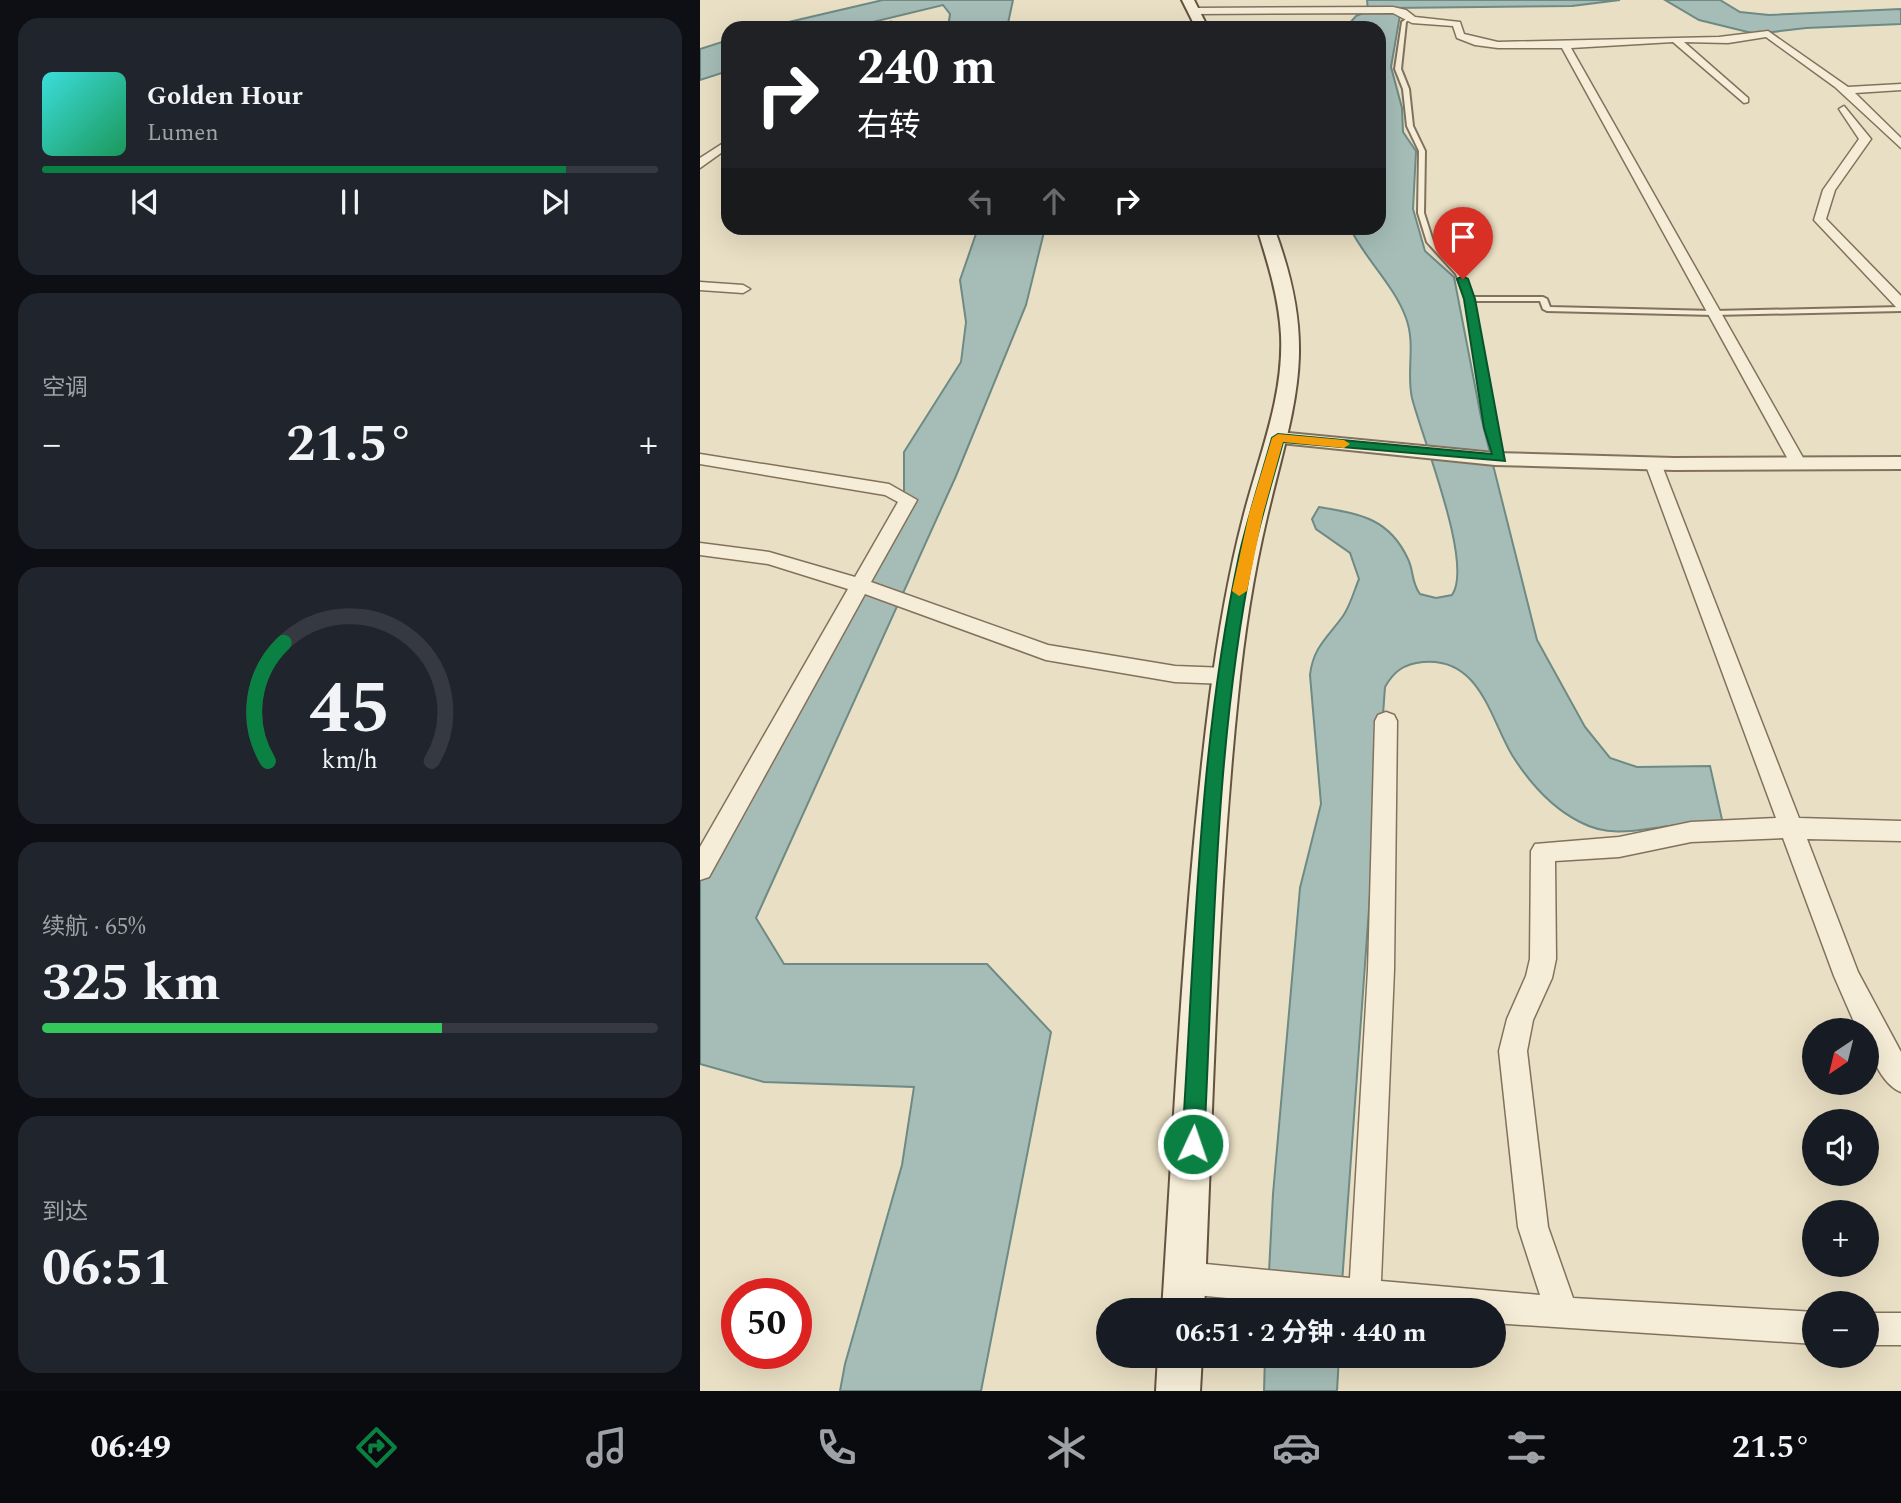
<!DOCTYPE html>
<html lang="zh">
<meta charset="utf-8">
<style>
:root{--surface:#171b24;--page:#20242c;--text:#f1f3f6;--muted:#9ea1a6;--line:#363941;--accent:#0b8043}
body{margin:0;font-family:Spectral,"Noto Sans SC",serif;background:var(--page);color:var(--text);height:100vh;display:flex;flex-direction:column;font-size:26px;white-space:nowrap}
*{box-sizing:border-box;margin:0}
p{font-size:23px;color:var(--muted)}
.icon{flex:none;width:38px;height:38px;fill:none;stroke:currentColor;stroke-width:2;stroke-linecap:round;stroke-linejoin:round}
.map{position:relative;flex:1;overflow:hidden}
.sheet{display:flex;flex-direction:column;gap:18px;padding:18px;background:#0d0f14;width:700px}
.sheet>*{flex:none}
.banner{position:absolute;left:21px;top:21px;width:665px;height:214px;border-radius:21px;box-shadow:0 7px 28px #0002;background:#202124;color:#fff;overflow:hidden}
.needle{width:46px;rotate:215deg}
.controls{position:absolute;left:1102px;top:1018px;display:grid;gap:14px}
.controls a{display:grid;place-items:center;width:77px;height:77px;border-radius:50%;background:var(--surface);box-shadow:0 7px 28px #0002;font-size:35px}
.speed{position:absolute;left:21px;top:1278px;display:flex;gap:14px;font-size:35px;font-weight:700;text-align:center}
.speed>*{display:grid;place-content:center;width:91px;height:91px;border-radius:50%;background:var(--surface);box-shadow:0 7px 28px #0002;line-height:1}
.speed .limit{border:10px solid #d22;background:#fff;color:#111}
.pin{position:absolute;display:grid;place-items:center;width:60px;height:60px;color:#fff;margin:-72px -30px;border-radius:50% 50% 50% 0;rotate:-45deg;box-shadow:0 0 7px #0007}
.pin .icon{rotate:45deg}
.me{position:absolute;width:77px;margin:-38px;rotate:3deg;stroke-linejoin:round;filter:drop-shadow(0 0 5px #0008)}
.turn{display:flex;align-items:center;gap:24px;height:147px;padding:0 21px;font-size:32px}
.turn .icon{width:91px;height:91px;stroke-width:2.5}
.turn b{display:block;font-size:49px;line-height:60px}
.lanes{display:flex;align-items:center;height:66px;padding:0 21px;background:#0003;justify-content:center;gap:35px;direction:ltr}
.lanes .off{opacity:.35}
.big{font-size:52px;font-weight:700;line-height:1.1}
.sheet .card{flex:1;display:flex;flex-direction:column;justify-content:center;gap:10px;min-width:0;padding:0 24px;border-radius:21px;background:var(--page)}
.sheet .dial{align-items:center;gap:0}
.dial svg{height:182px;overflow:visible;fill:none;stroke:var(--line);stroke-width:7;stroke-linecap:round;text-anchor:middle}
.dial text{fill:var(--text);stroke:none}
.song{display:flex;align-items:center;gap:21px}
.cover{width:84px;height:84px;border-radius:10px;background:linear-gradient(135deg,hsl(180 70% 55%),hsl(150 70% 35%))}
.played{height:7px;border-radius:4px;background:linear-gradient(90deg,var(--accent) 85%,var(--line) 85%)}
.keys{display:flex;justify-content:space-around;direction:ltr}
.heat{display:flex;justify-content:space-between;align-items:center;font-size:38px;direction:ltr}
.charge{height:10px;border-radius:5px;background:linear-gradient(90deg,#34c759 65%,var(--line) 0)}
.trip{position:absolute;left:396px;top:1298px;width:410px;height:70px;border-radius:35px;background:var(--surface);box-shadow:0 7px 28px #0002;font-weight:700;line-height:70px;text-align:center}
.tabs{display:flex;height:112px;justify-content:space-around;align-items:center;background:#090b0e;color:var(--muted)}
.tabs .icon{width:49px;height:49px}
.tabs .current{color:var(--accent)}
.tabs b{font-size:32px;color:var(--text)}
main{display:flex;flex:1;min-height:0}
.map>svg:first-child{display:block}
.water{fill:#a6bdb7;stroke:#6e8a84;stroke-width:2}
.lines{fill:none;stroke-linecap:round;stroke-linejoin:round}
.service-casing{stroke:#82725d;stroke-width:4}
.minor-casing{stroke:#82725d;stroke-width:3}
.tertiary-casing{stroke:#82725d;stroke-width:4}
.secondary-casing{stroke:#645340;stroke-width:4}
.service{fill:#f5edd7;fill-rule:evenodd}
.minor{fill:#f5edd7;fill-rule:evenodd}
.tertiary{fill:#f5edd7;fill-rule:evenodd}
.secondary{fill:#f5edd7;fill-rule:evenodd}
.route{fill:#0b8043;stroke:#07532c;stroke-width:2}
.slow{fill:#f59e0b}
</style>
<main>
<section class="sheet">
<div class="card">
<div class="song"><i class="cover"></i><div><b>Golden Hour</b><p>Lumen</p></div></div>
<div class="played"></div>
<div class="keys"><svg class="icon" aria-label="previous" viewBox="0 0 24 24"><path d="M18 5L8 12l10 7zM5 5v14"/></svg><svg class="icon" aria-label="pause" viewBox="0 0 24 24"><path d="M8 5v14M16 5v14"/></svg><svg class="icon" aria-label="next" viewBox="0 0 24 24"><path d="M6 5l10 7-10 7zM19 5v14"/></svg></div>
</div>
<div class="card"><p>空调</p>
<div class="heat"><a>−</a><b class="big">21.5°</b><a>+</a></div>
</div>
<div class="card dial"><svg viewBox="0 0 100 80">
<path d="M14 69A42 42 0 1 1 86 69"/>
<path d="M14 69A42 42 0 0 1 21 17" stroke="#0b8043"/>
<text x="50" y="56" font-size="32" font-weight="700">45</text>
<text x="50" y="72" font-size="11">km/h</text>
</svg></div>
<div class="card"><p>续航 · 65%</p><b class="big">325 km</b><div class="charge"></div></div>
<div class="card"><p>到达</p><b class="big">06:51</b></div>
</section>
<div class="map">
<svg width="1201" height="1391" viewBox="0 0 1201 1391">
<rect width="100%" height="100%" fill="#e9dfc4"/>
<g class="water">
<polygon points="183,0 313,0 307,28 248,28 250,14 243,5 148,28 63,28"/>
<path d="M667 0H920L872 6 690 8 700 15 691 67 702 108 703 132 716 151 713 209 725 251 754 277 781 417 837 640 885 727 910 758 937 767 1010 766 1023 824C1005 824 987 824 969 826 938 830 910 838 880 822 852 808 829 782 812 755 790 718 780 657 723 662 704 664 694 671 685 687L640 1311H567L573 1194 600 888 621 804 610 675C613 647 628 637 643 616 650 606 654 591 659 579L650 553 616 529 612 519 619 507C660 514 689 518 708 559 714 571 711 582 720 594L736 598 752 595C774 564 722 438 712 398 706 372 716 345 706 318 694 285 665 259 650 228H679V28L647 26 656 16 668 11Z"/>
<polygon points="965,0 1020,0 1040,12 1069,15 1201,9 1201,24 1106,28 1056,34 999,20"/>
<polygon points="28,40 28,71 0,80 0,49"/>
<polygon points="278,228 345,228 326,305 256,476 56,918 84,964 287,964 351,1032 281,1391 140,1391 145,1364 202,1165 214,1087 64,1082 0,1064 0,875 204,510 204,452 261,362 266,322 260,280"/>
<polygon points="565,1356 639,1356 637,1391 564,1391"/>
</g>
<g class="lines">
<defs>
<polygon id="service" points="709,17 711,18 706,22 701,69 709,89 713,126 725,151 724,213 733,241 761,272 773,297 843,297 847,299 850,307 1014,311 1201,307 1201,311 1014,315 847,311 843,309 840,301 774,301 794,428 804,459 803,461 797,461 786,428 766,299 756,274 727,242 718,213 719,151 707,126 703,89 695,69 702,22"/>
<g id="minor">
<polygon points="693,7 706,10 715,17 760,22 764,34 798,42 1019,37 1068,31 1148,87 1201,84 1201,90 1155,93 1201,138 1201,148 1135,87 1066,37 1028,43 984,42 1048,98 1048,102 1044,103 973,42 871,48 1106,463 1104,467 1098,468 1090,463 862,48 798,48 775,45 757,38 753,26 712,23 693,13 494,14 490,11 494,8"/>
<polygon points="191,22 196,25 193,28 182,28"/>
<polygon points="1144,106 1171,139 1135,190 1126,219 1201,296 1201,308 1196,307 1114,220 1123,190 1159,139 1139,109"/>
<polygon points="28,140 28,148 0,168 0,158"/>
<polygon points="0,282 43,285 50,289 43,293 0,290"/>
<polygon points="0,454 189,484 217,500 171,582 348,645 475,666 527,668 534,670 537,676 534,682 527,684 475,682 346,660 165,594 9,877 0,880 0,847 148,589 68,564 0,555 0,543 69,552 155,577 198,502 185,495 0,464"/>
<path d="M953 458 961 463 1099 818 1201 821V841L1107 839 1158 972 1201 1052V1092C1181 1084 1167 1051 1167 1031H1158L1134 976 1083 838 991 842 919 857 855 861 856 959 852 978 833 1020 827 1051 848 1227 873 1298 1115 1312V1344L793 1323V1311H665L485 1294 474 1289 469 1278 474 1267 485 1262 650 1278 668 970 675 721 678 715 686 712 694 715 697 721 694 970 681 1281 840 1295 818 1227 799 1051 807 1019 826 976 830 959 831 851 835 844 919 837 991 822 1076 818 945 463Z"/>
<rect x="1167" y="1313" width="34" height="32"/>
</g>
<polygon id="tertiary" points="578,432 795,453 974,458 1201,457 1201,469 974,470 795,465 571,442 568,438"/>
<g id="secondary">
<polygon points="482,0 494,0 508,28 496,28"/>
<path d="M557 228H574C619 348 595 400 567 517 553 576 544 636 538 696 517 900 513 1106 504 1311H462C475 1106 484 900 510 696 518 636 528 576 543 518 558 458 584 398 581 335 579 298 568 263 557 228Z"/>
<polygon points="458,1356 502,1356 500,1391 456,1391"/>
</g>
</defs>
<use href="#service" class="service-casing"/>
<use href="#minor" class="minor-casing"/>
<use href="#tertiary" class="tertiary-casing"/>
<use href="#secondary" class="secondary-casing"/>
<use href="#service" class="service"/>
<use href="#minor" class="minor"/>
<use href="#tertiary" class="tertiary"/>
<use href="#secondary" class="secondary"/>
</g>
<path class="route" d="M763 276 768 279 775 299 805 461 583 442C573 479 561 517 553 555 514 748 514 948 504 1144L501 1151 493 1155 485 1151 482 1144C495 948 498 748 539 556 548 516 561 477 572 438L578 434 792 454 784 428 764 299 757 279Z"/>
<polygon class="slow" points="578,434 644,440 650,444 644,448 583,442 563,514 547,591 539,596 532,591 549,514 572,438"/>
</svg>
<div class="controls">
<a><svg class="needle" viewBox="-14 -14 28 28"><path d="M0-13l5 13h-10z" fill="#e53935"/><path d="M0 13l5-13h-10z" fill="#9ea1a6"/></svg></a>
<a><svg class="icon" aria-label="sound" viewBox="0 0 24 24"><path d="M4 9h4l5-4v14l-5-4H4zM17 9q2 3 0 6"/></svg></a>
<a>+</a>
<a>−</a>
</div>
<div class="speed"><div class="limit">50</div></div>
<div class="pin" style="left:763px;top:279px;background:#d93025"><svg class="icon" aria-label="arrive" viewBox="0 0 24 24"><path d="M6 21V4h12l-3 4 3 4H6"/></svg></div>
<svg class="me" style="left:493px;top:1144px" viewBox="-20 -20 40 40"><circle r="17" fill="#0b8043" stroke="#fff" stroke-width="3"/><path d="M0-11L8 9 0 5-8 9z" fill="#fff"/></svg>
<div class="trip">06:51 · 2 分钟 · 440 m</div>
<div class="banner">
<div class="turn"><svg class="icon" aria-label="right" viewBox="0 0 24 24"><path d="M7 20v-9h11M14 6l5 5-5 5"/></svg><div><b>240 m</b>右转</div></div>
<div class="lanes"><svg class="icon off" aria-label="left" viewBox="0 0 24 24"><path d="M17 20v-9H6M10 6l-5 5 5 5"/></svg><svg class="icon off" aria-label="ahead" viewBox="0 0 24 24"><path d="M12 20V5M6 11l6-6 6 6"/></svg><svg class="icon" aria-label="right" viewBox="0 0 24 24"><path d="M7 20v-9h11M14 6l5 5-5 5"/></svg></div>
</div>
</div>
</main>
<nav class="tabs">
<b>06:49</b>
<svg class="icon current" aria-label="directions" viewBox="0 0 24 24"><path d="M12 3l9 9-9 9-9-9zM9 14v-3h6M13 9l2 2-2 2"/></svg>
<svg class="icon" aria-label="music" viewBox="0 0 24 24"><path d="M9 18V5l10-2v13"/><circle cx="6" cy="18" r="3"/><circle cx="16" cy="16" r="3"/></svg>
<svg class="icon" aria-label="phone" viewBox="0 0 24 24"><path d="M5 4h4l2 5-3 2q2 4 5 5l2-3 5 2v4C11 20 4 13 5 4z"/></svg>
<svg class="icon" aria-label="climate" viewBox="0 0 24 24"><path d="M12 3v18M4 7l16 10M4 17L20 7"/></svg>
<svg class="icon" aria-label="car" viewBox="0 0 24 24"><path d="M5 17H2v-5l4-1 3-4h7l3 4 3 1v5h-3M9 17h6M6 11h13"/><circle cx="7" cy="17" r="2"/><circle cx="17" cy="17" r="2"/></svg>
<svg class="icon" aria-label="filters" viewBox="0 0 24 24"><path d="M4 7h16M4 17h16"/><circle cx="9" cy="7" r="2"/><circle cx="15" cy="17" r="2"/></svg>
<b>21.5°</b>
</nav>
